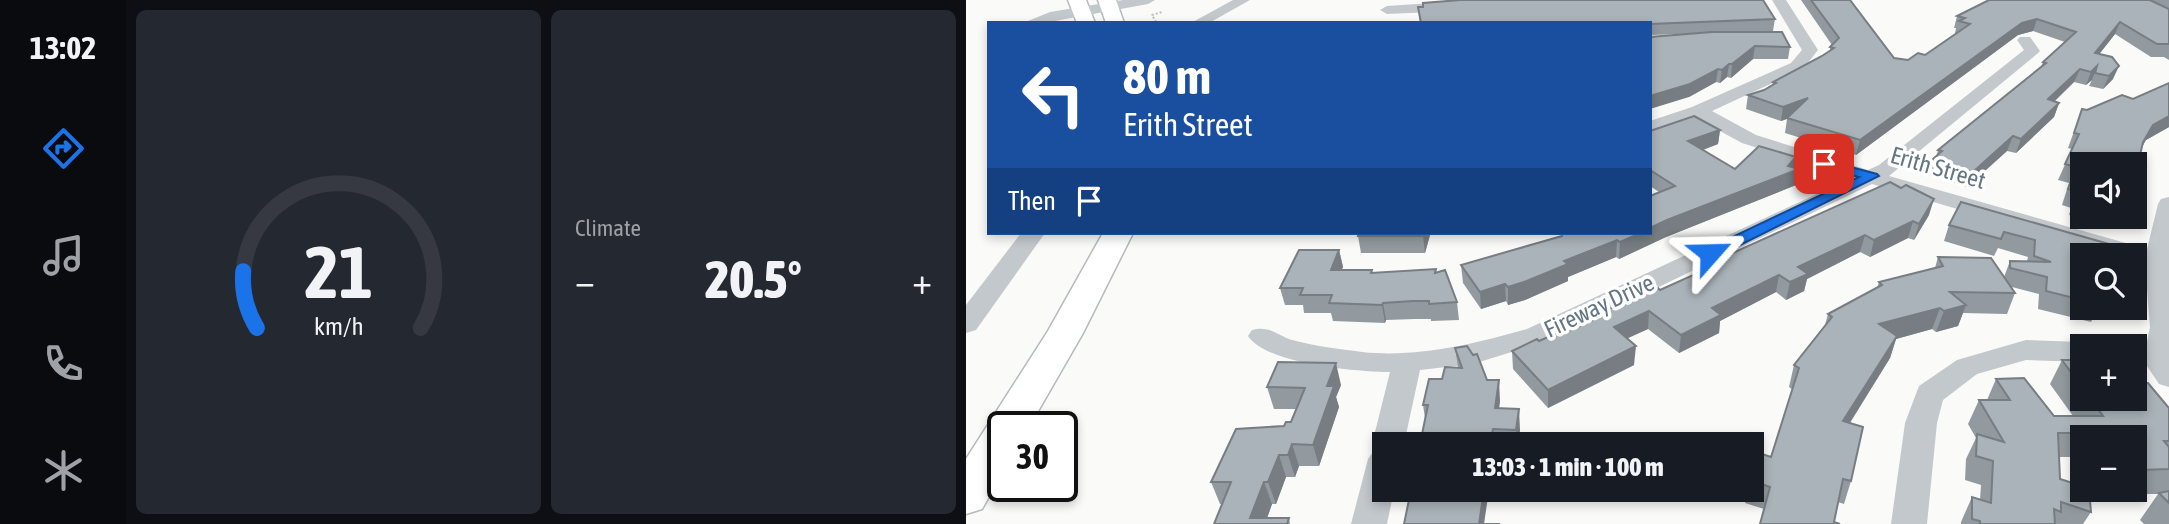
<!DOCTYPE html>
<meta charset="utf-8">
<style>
:root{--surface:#171b24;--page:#242831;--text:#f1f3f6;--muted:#9ea1a6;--line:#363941;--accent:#1a73e8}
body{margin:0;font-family:"Asap Condensed",sans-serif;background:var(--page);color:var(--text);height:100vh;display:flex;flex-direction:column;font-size:26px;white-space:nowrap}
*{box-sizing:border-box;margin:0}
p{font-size:23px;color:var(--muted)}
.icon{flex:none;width:38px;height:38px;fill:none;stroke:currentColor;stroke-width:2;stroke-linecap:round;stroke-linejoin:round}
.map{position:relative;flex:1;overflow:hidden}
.details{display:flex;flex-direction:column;gap:10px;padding:10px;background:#0d0f14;width:840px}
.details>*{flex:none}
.hud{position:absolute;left:21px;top:21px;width:665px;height:214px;border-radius:0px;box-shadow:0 4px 10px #0003;background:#1a4fa0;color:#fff;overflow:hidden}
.fabs{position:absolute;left:1104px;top:152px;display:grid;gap:14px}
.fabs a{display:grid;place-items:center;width:77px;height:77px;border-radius:0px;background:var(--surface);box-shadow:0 4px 10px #0003;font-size:35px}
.speed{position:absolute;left:21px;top:411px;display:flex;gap:14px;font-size:35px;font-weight:700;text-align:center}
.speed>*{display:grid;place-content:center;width:91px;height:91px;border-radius:50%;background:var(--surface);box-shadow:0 4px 10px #0003;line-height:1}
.speed .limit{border:4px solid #111;border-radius:10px;background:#fff;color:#111}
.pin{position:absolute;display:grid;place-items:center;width:60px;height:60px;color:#fff;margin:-30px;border-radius:14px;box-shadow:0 4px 10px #0006}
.me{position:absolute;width:77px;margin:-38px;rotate:65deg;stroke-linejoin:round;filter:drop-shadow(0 0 5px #0008)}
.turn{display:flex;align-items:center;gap:24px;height:147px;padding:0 21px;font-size:32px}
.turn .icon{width:91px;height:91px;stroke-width:2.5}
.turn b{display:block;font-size:49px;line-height:60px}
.then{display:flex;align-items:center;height:66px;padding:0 21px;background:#0003;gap:14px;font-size:26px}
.big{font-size:52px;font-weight:800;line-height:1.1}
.details .tile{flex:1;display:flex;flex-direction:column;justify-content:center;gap:10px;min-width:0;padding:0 24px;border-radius:10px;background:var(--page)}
.details .dial{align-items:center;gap:0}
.dial svg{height:182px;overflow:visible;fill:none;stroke:var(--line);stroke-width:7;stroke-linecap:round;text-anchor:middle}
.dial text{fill:var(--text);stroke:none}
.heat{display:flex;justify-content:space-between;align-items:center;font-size:38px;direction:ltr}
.details .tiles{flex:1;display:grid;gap:10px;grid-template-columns:repeat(2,1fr)}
.trip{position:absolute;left:406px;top:432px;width:392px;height:70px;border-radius:0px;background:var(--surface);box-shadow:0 4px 10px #0003;font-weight:800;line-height:70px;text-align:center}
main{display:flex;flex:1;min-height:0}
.tabs{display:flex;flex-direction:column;width:126px;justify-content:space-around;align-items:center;background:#090b0e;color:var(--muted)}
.tabs .icon{width:49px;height:49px}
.tabs .selected{color:var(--accent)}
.tabs b{font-size:32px;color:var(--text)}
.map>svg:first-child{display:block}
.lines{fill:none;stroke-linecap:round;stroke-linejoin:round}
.major-casing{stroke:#b5babe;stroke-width:3}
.path{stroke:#bbbfc2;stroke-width:2;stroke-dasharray:2 2;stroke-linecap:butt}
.minor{fill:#c3c8cc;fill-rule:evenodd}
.major{fill:#fff;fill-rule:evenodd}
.wall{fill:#929a9f}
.shaded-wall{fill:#777d82}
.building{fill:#aab3b9;stroke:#777d82;stroke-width:2}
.route{fill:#1a73e8;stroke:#114b97;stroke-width:2}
.labels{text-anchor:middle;stroke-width:7;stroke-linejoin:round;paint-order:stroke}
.street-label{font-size:24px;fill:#657683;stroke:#fff}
</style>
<main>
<nav class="tabs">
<b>13:02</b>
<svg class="icon selected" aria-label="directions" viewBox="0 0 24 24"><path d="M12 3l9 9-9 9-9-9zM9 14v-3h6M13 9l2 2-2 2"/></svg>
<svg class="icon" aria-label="music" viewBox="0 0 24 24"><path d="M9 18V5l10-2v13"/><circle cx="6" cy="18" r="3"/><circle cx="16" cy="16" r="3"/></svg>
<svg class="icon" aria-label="phone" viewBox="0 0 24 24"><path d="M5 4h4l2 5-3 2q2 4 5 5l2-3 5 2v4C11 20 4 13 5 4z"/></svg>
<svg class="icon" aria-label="climate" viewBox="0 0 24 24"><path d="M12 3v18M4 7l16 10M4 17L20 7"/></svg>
</nav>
<section class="details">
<div class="tiles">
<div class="tile dial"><svg viewBox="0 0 100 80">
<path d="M14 69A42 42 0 1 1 86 69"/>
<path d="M14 69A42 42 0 0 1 8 44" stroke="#1a73e8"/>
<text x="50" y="56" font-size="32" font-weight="700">21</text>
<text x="50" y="72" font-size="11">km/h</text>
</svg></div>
<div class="tile"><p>Climate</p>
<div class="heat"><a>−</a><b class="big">20.5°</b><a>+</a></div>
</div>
</div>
</section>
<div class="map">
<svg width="1203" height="524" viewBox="0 0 1203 524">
<rect width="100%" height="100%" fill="#fafaf8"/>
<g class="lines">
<defs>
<g id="major">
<polygon points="102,0 120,0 129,23 111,23"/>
<polygon points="132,0 150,0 158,23 140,23"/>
<polygon points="137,233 167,233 117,333 63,427 37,427 37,472 16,509 0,514 0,459 82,331"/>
</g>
</defs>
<use href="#major" class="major-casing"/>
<polyline class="path" points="190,22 186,15 196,12"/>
<g class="minor">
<polygon points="157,0 189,0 182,4 78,23 57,23 84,12"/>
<polygon points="267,0 284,0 243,23 225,23"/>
<polygon points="511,0 546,0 539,4 490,11 421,14 414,10 421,6"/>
<path d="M806 0H820L852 50 837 69 746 111 790 135 902 170 913 165 1058 50 1051 40 1054 37H1064L1074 51 1071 54 923 176 1181 249 1192 204 1195 199 1203 197V387L1193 384 1177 360 1184 327 1179 264 1169 261V256H1151L906 184 581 341 507 364 454 370 438 444H418V490H428L421 524H385L402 459 409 449 406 444 424 372C392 372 300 364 282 336L286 330C303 325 311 335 326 340 348 346 374 349 396 352 451 358 509 344 561 329L885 178 776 143 730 118 684 133V121L726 107 825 63 836 50Z"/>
<polygon points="55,233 79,233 10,330 0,333 0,305"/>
<polygon points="1060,340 1116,342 1127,346 1116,346 1116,362 1060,360 1011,374 977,400 971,423 961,524 925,524 939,423 953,386 991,360"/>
</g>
<use href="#major" class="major"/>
</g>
<g class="wall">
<polygon points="835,0 884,0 928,58 942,60 959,55 990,33 989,33 990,28 988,28 991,16 1185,0 1203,0 1203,60 1198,57 1185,57 1149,34 1133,54 1147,79 1137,89 1123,86 1126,80 1120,85 1108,82 1089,101 1093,103 1088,117 1050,153 1041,151 1001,187 963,174 967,159 970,157 972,150 1075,67 1077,62 1099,42 1067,31 1052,35 890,155 819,133 821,119 815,121 780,109 782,95 798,90 806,85 807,82 856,56 864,51 864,47 866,45"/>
<polygon points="452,7 809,19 807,31 783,32 824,47 822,59 787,59 765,78 761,77 754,83 750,82 723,97 722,34 684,35 684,23 454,23"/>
<polygon points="1203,83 1203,127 1180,140 1176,147 1116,164 1116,217 1158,217 1153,228 1103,215 1105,208 1096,205 1103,183 1092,180 1106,149 1102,148 1116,109 1121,110 1167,99"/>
<polygon points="754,130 752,144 737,150 769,169 830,157 828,167 833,169 830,185 700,237 653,259 650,257 602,277 602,281 559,300 542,305 540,301 515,309 497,283 495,265 595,236 595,233 693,192 684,186 684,131"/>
<polygon points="995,202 1116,256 1116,308 1133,308 1125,322 1072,309 1073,294 1046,287 1049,293 1041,314 997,313 992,326 970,332 966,329 930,339 924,358 884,423 885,481 878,504 872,502 798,509 779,503 782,490 786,490 786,475 805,457 826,389 823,387 828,365 859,325 862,314 911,288 913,282 969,268 972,257 1038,277 1044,261 1061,261 1062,257 1032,248 1028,256 978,241 983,225"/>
<polygon points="963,215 948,240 942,238 904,257 894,252 841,279 838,291 820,300 810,292 754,321 753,333 713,353 682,329 661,338 668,365 582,408 547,369 546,351 598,333 631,318 631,314 694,290 732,273 739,268 740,265"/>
<polygon points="393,233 463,233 464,235 459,253 395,253 392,236"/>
<polygon points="373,250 377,267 375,270 406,273 470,269 470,272 491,302 493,320 465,321 465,319 449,319 420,320 419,323 367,321 365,313 338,313 337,305 319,305 314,288"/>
<polygon points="489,348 521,380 534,401 533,408 554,430 552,444 454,444 459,418 457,405 476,379 492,367"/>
<polygon points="1096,360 1116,360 1116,399 1169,399 1176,383 1203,408 1203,524 1178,524 1174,520 1192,494 1158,494 1155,490 1169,490 1169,438 1116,438 1116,457 1093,457 1094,479 1125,512 1117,524 995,524 995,522 1006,497 1014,500 1015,485 999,480 1000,459 1010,438 1002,424 1013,400 1021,400 1030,379 1088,416 1107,416 1084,384"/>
<polygon points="375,385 370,397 373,407 353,466 333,466 329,477 320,477 310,504 306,504 301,518 323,518 324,524 248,524 256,504 254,504 245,482 318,426 325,422 331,409 308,409 301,387"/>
</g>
<g class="shaded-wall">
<polygon points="1071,19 1067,31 1052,35 890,155 894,140 1056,23"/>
<polygon points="1154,22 1149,34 1124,66 1129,53"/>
<polygon points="789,46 787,59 765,78 766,64"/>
<polygon points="763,64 761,77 754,83 756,70"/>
<polygon points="1131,66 1126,80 1120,85 1125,72"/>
<polygon points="1153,66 1147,79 1137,89 1143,76"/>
<polygon points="752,69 750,82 723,97 684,109 684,96"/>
<polygon points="1114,69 1108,82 1076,113 1082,99"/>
<polygon points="842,98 839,112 815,121 817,107"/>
<polygon points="1093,103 1088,117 1050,153 1055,139"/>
<polygon points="1203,116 1203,127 1180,140 1170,157 1187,125"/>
<polygon points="754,130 752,144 720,156 722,141"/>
<polygon points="1047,136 1041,151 1001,187 1007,172"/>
<polygon points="830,157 827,171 833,169 830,185 700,237 653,259 654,242 675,233 684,233 684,228 822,166"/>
<polygon points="968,199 963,215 948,240 953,224"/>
<polygon points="947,221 942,238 904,257 908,240"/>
<polygon points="458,233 463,233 464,235 459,253 457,236"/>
<polygon points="899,235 894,252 841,279 838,291 820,300 824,282 832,267"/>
<polygon points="651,240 650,257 602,277 602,281 559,300 542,305 542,287 598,261"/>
<polygon points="373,250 377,267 368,287 365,270"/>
<polygon points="813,275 810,292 754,321 753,333 713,353 715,335 746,308"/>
<polygon points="539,284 540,301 515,309 514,292"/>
<polygon points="417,303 420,320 419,323 416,305"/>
<polygon points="1000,305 992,326 970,332 978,311"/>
<polygon points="974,308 966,329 930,339 924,358 871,443 877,421 913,324"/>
<polygon points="683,311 682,329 647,345 648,327"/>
<polygon points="670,346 668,365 582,408 582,390"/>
<polygon points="370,363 375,385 370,397 373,407 353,466 347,445 361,386"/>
<polygon points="533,380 534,401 530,429 529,408"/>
<polygon points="553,409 554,430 552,444 551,444 550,430"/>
<polygon points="527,429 528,444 524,444"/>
<polygon points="326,444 333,466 329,477 322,455"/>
<polygon points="313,455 320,477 310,504 302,482"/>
<polygon points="298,482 306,504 299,524 284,518"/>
<polygon points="518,490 523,490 518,524 513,524"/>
</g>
<g class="building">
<polygon points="494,0 797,0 809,19 684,24 455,23 452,7 457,7 457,3"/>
<polygon points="845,0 884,0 928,58 942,60 952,53 959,55 1004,24 993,21 999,18 991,16 1023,0 1184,0 1203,9 1203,44 1191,44 1154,22 1129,53 1146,57 1153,66 1143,76 1129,73 1131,66 1125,72 1114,69 1082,99 1093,103 1055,139 1047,136 1007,172 967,159 976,151 972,150 1080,63 1077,62 1110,32 1071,19 1056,23 894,140 821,118 842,98 817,107 782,95 798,90 810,83 807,82 856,56 868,48 864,47 873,38"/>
<polygon points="746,32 816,32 824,47 789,46 766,64 763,64 756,70 752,69 724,84 684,96 684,37"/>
<polygon points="1203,83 1203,116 1187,125 1177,142 1169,177 1169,164 1116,164 1116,200 1110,198 1112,192 1102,189 1110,167 1099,164 1113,134 1108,133 1116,109 1121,110 1156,95 1167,99"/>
<polygon points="728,116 754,130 722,141 769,169 793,146 830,157 822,166 833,169 701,220 684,228 684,196 709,186 684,170 684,131"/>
<polygon points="924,182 935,188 940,185 968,199 953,224 947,221 908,240 899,235 832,267 842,274 824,282 813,275 746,308 755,315 715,335 683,311 648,327 670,346 582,390 546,351 571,339 573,341 596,331 598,333 634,317 631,314 692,288 694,290 732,273 742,266 740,265"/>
<polygon points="995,202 1143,244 1140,256 1116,256 1116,300 1080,291 1081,277 1044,268 1044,261 1085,262 1068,256 1069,240 1038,232 1035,239 983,225"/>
<polygon points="393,233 458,233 457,236 392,236"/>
<polygon points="595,233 675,233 654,242 651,240 598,261 602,264 558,282 542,287 539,284 514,292 495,265 596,236"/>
<polygon points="333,250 373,250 365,270 406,270 405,273 470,269 469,273 479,270 491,302 463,304 463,301 447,301 417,303 416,305 363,303 366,295 334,295 337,288 314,288"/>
<polygon points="972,257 1025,258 1049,293 984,292 1000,305 978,311 974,308 913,324 931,336 877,421 897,427 885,481 877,479 868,522 874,524 794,524 804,487 786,481 786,475 793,453 805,457 833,368 828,365 866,317 862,314 916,285 913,282 977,266"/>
<polygon points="501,346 507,355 511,354 521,380 533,380 529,408 553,409 550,430 527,429 524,444 454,444 462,405 457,405 463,379 476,379 479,367 496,368 489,348"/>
<polygon points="1096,360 1116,360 1116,387"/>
<polygon points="312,362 370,363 361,386 368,386 347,445 326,444 322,455 313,455 302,482 298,482 284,518 323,518 321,524 248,524 265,482 245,482 270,429 318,426 320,422 325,422 339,388 301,387"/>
<polygon points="1169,374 1176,383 1182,383 1203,408 1203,441 1198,441 1203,447 1203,469 1174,470 1169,463 1169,438 1134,438 1131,433 1092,433 1094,479 1116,486 1116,490 1123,490 1125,512 1095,502 1095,512 1088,509 1089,524 1014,524 1014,521 1006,519 1006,497 1025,503 1027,461 1010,456 1011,434 1038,442 1013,400 1044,400 1030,379 1058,378 1088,416 1137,416 1125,399 1169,399"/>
<polygon points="445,490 518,490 513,524 534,524 438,524"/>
<polygon points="1203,491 1203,503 1193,493"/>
</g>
<polygon class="route" points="858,160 911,174 913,176 750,257 739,257 736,253 739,250 893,177 853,167 851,164"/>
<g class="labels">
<g class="street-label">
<text transform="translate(972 168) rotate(16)" y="8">Erith Street</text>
<text transform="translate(633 306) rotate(-25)" y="8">Fireway Drive</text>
</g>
</g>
</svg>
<div class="fabs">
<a><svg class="icon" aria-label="sound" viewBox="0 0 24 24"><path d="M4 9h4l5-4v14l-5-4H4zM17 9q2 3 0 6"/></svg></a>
<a><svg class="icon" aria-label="search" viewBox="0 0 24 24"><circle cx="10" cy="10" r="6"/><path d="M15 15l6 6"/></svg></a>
<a>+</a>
<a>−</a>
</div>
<div class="speed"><div class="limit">30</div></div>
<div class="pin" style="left:858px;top:164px;background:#d93025"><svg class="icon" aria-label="arrive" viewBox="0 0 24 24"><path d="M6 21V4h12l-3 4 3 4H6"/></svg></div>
<svg class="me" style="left:744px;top:253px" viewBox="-20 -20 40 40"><path d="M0-17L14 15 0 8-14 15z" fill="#1a73e8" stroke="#fff" stroke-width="4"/></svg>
<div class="trip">13:03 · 1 min · 100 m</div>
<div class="hud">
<div class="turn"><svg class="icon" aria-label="left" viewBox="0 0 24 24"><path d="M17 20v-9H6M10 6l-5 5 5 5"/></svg><div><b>80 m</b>Erith Street</div></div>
<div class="then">Then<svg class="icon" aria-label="arrive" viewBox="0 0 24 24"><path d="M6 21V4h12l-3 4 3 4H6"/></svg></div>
</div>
</div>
</main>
